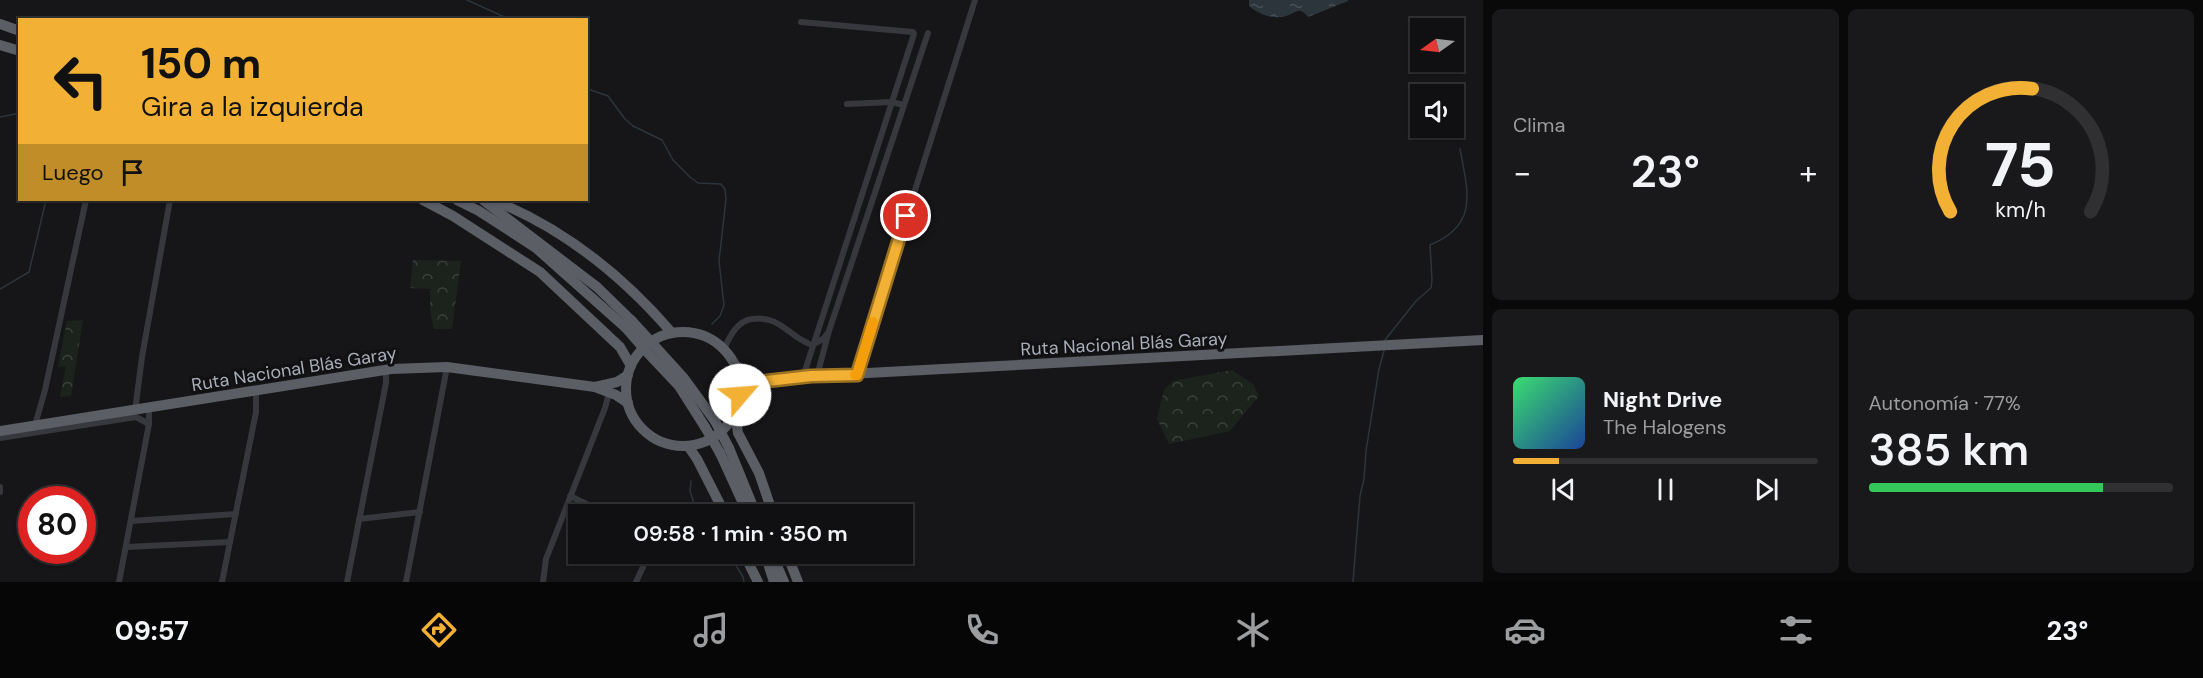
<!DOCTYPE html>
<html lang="es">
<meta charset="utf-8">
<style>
:root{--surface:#101012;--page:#19191b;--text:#f1f3f6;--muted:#9c9d9f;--line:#303032;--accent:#f2b134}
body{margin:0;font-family:"DM Sans",sans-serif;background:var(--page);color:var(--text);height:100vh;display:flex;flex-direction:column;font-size:22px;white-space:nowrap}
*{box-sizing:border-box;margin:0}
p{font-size:20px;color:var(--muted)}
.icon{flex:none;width:33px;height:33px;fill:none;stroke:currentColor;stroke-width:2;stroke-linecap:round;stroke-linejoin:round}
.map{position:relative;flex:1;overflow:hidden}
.drawer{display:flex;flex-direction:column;gap:9px;padding:9px;background:#09090a;width:720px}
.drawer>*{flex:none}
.guide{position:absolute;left:18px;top:18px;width:570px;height:183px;border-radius:0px;box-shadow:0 2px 4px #0004,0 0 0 2px var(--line);background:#f2b134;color:#111;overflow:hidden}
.needle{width:39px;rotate:256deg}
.controls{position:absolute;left:1410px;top:18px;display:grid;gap:12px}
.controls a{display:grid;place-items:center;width:54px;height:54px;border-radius:0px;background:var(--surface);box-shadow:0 2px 4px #0004,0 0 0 2px var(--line);font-size:30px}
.speed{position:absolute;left:18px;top:486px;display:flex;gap:12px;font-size:30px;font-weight:700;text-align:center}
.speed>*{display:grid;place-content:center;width:78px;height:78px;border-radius:50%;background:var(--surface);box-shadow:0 2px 4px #0004,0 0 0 2px var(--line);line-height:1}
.speed .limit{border:9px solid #d22;background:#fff;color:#111}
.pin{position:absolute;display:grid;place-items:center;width:51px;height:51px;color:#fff;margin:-26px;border:3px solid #fff;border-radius:50%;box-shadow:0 2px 6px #0007}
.me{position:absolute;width:66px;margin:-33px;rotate:63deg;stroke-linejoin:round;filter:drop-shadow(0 0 4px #0008)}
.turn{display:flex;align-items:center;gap:21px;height:126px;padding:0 24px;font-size:27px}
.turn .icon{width:78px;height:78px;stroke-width:2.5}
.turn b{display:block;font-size:42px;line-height:51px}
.then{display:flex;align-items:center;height:57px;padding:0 24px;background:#0003;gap:12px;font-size:22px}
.big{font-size:45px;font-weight:600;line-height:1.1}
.drawer .card{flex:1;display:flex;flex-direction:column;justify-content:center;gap:9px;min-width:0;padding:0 21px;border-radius:9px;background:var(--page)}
.drawer .dial{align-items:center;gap:0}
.dial svg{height:156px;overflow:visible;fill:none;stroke:var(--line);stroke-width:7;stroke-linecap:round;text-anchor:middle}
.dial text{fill:var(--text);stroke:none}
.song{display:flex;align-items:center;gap:18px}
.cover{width:72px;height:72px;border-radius:9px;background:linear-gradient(135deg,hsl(140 70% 55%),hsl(220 70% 35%))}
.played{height:6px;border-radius:3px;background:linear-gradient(90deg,var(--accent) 15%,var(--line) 15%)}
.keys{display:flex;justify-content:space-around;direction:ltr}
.heat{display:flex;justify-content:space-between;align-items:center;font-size:33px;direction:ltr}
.charge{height:9px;border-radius:4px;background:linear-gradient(90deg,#34c759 77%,var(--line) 0)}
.drawer .tiles{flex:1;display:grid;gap:9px;grid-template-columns:repeat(2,1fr)}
.trip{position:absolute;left:568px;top:504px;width:345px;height:60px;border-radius:0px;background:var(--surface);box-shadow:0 2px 4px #0004,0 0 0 2px var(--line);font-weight:600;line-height:60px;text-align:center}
.tab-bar{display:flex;height:96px;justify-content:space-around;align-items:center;background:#060607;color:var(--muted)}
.tab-bar .icon{width:42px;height:42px}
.tab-bar .current{color:var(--accent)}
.tab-bar b{font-size:27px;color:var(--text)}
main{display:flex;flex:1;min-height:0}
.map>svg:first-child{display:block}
.forest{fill:url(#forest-crowns)}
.water{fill:url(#water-ripples)}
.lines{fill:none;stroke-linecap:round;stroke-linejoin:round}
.stream{stroke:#2c353c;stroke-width:1.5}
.minor{stroke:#37383d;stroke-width:6}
.trunk{stroke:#5b5e65;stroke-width:10}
.trunk-bridge{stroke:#5b5e65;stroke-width:10}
.route-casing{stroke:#9d7322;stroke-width:15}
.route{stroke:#f2b134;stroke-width:10}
.slow{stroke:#f59e0b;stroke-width:10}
.labels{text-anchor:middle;stroke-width:6;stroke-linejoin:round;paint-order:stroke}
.street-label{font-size:18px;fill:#a8adb8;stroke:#111113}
</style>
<main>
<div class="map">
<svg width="1483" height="582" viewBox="0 0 1483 582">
<defs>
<pattern id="forest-crowns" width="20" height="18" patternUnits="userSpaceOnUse" patternTransform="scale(1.5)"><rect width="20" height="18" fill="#1c231d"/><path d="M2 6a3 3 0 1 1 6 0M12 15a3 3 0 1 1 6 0" fill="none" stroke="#3a403c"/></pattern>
<pattern id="water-ripples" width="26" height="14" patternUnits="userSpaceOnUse" patternTransform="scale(1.5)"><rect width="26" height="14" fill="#2c353c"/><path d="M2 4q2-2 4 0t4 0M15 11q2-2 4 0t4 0" fill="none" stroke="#485056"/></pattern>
</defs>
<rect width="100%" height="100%" fill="#161618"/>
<g class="forest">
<polygon points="413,260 461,261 452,329 434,329 430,311 430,289 410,288"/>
<polygon points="83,320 71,396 60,397 66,366 58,367 67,321"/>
<polygon points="1232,370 1253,384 1259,396 1230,431 1169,444 1157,419 1164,390 1173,381"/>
</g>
<path class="water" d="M1249 0H1348V1L1308 17C1306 15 1304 12 1301 11 1297 10 1294 13 1291 14 1277 21 1261 16 1249 6Z"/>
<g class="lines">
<g class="stream">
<polyline points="467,0 511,20"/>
<polyline points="586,91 591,90 608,96 625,119 633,126 662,140 673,160 690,177 698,183 721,184 725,189 726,199 719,261 724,305 720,316 712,324"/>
<polyline points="0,117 20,113"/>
<polyline points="0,289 29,272 46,200"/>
<path d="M1385 340 1416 301 1431 288 1432 280 1430 245C1479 225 1468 192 1460 149"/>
<polyline points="691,481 690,491 693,500 692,514"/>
<polyline points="729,554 743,577 744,582"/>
<polyline points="1353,582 1360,496 1364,479 1366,451 1379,369 1384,351"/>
</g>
<g class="minor">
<polyline points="801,22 913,32 914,34 803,377"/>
<polyline points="847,104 891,102 904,105"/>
<path d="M724 349C730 336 737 321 752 319 781 315 788 337 812 345L823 339 827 334"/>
<polyline points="857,374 975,0"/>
<polyline points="817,376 829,331 928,33"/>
<polyline points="135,411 142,357 170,200"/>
<polyline points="35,425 45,390 86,200"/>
<polyline points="0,438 136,417 149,424"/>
<polyline points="0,487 0,492"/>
<polyline points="570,496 607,514"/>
<polyline points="359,519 420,512"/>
<polyline points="131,521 236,514"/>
<polyline points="126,547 230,542"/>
<polyline points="119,582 149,424 149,409"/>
<polyline points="222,582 256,412 256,391"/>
<polyline points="347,582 386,383 386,369"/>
<polyline points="406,582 447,367"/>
<polyline points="543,582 546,559 605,408 609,393"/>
<polyline points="636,582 649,554"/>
</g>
<g class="trunk">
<polyline points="0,24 20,31"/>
<polyline points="0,45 20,51"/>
<polyline points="423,200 453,216 540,272 620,347 631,366"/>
<polyline points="457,200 479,211 536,248 626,328"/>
<polyline points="483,200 597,287 631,320"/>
<path d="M493 200C563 228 623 276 672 333"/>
<circle cx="683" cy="389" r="57"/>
<polyline points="653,344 683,377 715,421"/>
<polyline points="645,350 679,386 705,427"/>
<polyline points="736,366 767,381"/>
<polyline points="595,387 617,382 628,375"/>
<polyline points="740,395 767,381 811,376 1483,340"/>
<polyline points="735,412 738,433 759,473 773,514"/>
<polyline points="0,431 391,369 447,367 595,387 616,395 628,403"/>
<polyline points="688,446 697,459 725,514"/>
<polyline points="729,448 756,514"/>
<polyline points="720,453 748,514"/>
<polyline points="744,554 758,582"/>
<polyline points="765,554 774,582"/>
<polyline points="772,554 784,582"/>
<polyline points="787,554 798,582"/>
</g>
<g class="trunk-bridge">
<polyline points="631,320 653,344"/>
<polyline points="626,328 645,350"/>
<polyline points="715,421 729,448"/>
<polyline points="705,427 720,453"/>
</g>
</g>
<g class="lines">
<defs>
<polyline id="route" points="740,395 767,381 811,376 857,375 906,216"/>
</defs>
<use href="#route" class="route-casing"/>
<use href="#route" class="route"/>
<polyline class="slow" points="855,375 857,375 873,322"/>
</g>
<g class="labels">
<g class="street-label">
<text transform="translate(1124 344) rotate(-3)" y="6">Ruta Nacional Blás Garay</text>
<text transform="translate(294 369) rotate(-9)" y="6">Ruta Nacional Blás Garay</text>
</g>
</g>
</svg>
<div class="controls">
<a><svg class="needle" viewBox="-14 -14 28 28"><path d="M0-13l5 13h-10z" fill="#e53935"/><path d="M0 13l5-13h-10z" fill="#9c9d9f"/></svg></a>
<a><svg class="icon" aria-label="sound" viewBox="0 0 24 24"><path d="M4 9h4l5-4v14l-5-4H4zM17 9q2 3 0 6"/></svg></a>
</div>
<div class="speed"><div class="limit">80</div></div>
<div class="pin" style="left:906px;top:216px;background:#d93025"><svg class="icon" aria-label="arrive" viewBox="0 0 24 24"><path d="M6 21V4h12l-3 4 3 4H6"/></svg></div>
<svg class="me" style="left:740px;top:395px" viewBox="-20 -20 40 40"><circle r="19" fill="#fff"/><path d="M0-13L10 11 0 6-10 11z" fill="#f2b134"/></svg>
<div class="trip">09:58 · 1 min · 350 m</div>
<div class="guide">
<div class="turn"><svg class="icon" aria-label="left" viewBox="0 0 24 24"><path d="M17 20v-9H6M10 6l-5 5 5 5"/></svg><div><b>150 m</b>Gira a la izquierda</div></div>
<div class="then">Luego<svg class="icon" aria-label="arrive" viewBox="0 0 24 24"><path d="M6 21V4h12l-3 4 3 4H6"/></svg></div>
</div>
</div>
<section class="drawer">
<div class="tiles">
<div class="card"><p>Clima</p>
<div class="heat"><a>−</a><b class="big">23°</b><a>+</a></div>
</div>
<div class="card dial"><svg viewBox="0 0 100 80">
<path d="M14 69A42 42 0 1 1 86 69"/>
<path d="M14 69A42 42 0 0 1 56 6" stroke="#f2b134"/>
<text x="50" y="56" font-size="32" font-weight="700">75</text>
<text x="50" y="72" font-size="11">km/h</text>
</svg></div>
<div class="card">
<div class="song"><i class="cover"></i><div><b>Night Drive</b><p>The Halogens</p></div></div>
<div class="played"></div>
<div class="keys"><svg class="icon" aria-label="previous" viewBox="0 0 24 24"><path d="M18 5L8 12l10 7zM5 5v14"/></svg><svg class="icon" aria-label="pause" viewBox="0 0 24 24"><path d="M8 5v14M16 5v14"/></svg><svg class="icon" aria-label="next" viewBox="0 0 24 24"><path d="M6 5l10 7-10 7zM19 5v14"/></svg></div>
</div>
<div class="card"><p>Autonomía · 77%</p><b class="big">385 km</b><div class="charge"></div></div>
</div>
</section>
</main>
<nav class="tab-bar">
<b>09:57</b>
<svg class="icon current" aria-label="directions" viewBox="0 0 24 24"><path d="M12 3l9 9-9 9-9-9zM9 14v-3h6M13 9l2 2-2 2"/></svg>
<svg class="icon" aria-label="music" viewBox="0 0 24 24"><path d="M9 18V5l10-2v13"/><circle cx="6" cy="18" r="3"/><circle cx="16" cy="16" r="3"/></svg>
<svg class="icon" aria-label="phone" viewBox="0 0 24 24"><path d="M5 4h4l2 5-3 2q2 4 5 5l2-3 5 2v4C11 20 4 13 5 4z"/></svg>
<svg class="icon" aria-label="climate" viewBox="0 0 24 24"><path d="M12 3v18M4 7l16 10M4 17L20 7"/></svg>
<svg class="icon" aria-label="car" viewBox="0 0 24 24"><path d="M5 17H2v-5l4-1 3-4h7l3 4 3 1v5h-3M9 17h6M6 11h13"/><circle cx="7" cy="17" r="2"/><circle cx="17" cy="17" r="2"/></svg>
<svg class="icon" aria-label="filters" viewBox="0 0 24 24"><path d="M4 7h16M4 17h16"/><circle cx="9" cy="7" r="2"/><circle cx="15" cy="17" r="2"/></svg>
<b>23°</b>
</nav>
